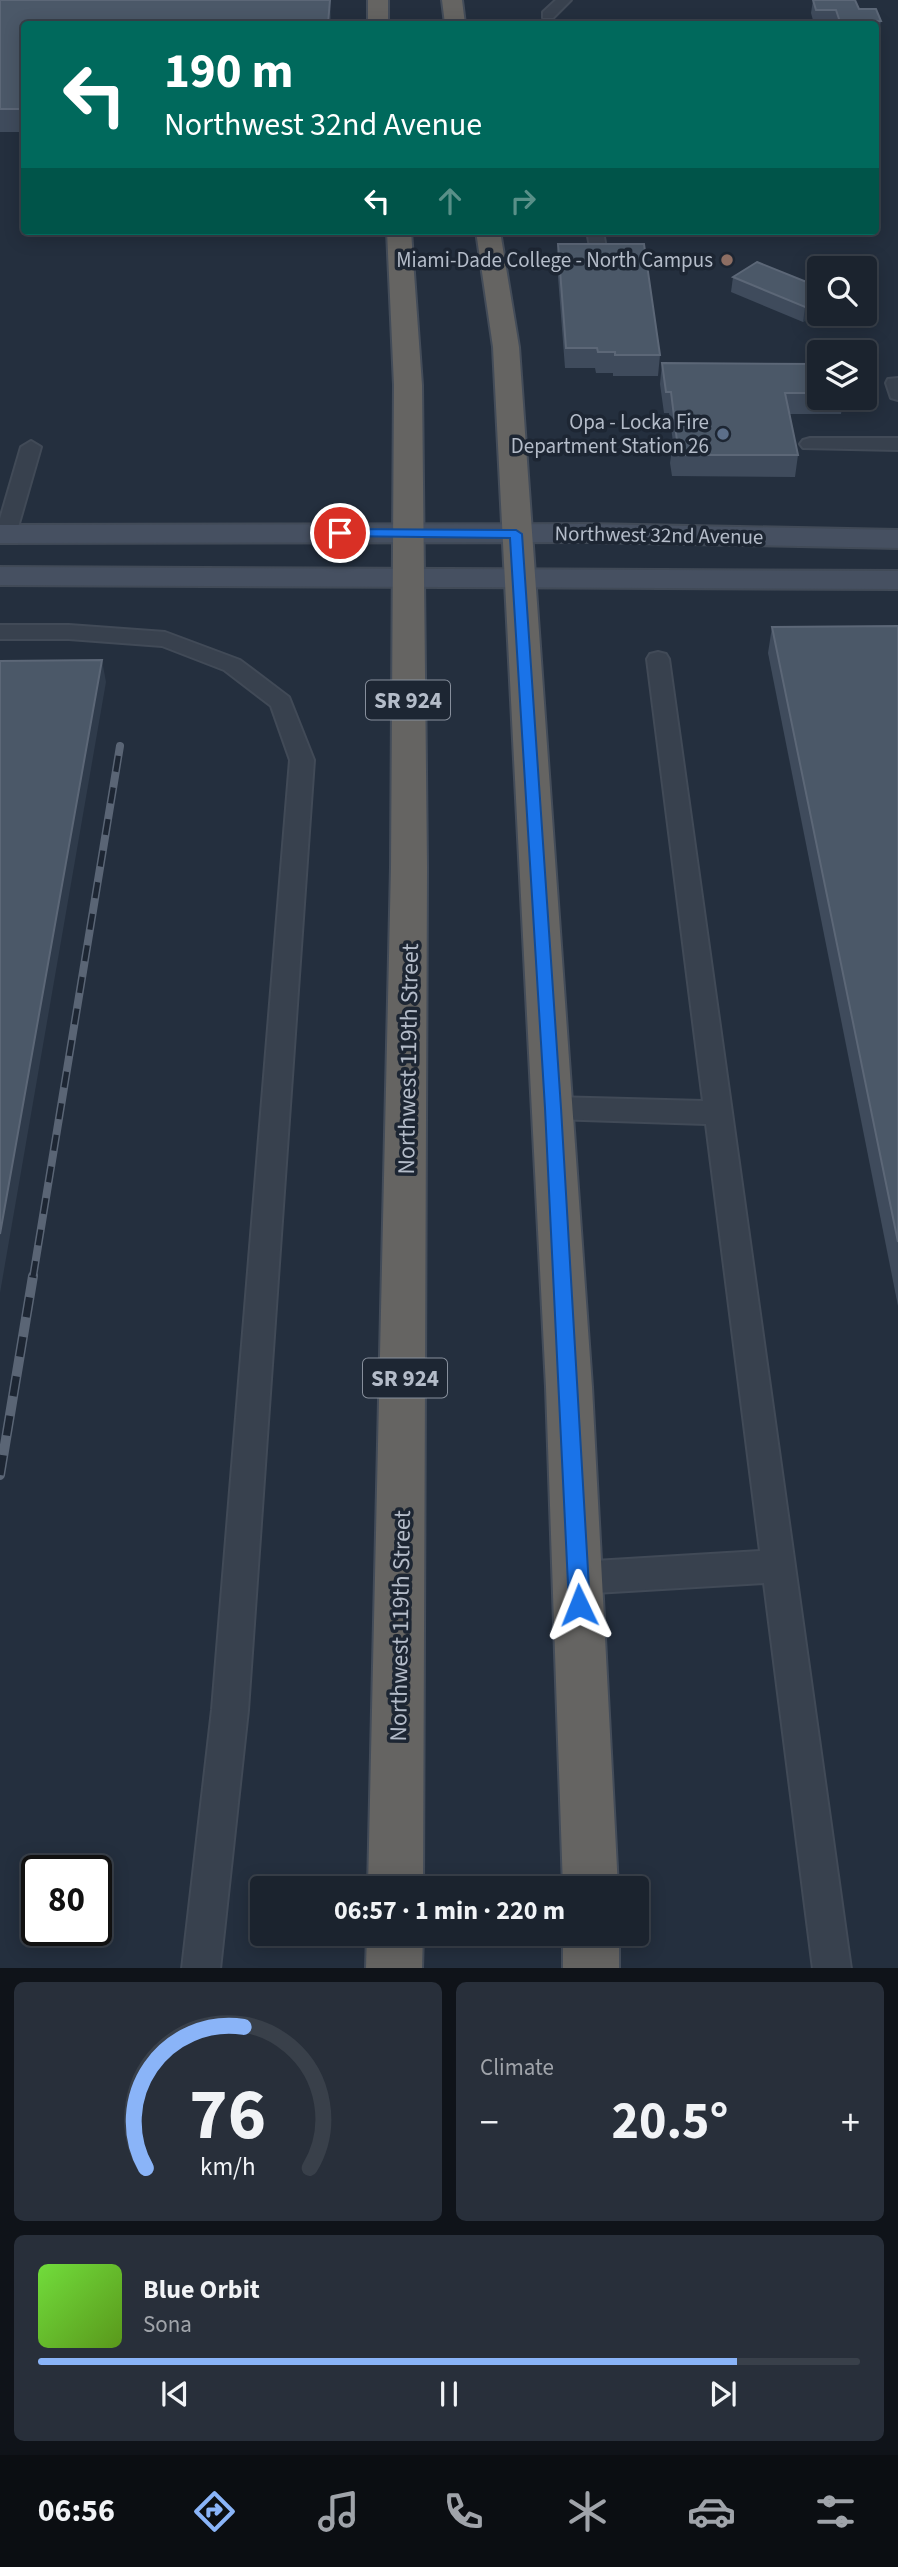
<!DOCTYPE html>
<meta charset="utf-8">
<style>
:root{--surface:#1b232e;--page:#282f3a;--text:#f1f3f6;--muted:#a0a4aa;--line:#39404a;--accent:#8ab4f8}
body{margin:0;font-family:"Source Sans 3",sans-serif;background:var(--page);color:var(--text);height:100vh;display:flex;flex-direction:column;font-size:26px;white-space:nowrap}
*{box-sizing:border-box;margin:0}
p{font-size:23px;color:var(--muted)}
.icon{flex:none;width:38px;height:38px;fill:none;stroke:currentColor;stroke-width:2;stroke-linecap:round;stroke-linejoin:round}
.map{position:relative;height:1968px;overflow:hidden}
.drawer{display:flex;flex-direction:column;gap:14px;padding:14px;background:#0f1319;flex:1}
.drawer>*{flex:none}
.hud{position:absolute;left:21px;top:21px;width:858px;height:214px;border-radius:7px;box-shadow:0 4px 18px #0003,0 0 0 2px var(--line);background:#00695c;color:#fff;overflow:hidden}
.fabs{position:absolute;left:807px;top:256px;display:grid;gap:14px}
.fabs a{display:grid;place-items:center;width:70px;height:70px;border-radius:7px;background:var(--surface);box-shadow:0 4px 18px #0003,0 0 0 2px var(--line);font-size:35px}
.speed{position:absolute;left:21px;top:1855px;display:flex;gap:14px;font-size:35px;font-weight:700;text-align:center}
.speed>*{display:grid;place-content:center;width:91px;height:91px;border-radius:50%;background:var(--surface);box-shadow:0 4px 18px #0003,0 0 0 2px var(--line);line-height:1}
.speed .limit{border:4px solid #111;border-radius:10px;background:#fff;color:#111}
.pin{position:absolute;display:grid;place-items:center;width:60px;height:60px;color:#fff;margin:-30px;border:4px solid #fff;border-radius:50%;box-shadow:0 2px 7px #0007}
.me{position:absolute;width:77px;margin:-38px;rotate:358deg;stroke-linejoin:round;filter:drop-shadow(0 0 5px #0008)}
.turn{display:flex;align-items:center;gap:24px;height:147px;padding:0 28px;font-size:32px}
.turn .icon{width:91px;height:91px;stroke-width:2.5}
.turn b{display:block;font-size:49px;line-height:60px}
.lanes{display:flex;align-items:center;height:66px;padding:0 28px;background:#0003;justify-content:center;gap:35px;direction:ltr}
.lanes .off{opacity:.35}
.big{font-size:52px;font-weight:700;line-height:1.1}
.drawer .tile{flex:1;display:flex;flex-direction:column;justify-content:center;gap:10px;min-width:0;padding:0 24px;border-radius:10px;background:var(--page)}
.drawer .dial{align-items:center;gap:0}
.dial svg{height:182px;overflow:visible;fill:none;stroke:var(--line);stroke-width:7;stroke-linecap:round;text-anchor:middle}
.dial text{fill:var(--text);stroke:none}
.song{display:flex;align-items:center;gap:21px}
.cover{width:84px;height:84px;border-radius:10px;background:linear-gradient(135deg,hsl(100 70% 55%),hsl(90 70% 35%))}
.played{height:7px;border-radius:4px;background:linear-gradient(90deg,var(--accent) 85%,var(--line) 85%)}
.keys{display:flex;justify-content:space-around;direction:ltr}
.heat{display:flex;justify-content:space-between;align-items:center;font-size:38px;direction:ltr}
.drawer .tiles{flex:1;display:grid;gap:14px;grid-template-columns:1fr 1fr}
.tile:last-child{grid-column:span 2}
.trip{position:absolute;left:250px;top:1876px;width:399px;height:70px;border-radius:7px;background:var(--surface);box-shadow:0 4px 18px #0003,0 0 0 2px var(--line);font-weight:700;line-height:70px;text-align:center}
.menu{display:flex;height:112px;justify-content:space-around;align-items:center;background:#0b0e12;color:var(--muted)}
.menu .icon{width:49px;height:49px}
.menu .active{color:var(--accent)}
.menu b{font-size:32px;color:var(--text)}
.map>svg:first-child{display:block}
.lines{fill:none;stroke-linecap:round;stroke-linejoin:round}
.service-casing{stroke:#414a57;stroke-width:4}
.secondary-casing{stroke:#414a57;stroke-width:4}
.trunk-casing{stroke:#434c59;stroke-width:4}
.service{fill:#38414e;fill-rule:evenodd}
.secondary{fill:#465061;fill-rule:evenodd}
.trunk{fill:#656462;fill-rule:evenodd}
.rail-far1-casing{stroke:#5a6575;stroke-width:8}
.rail-casing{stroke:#5a6575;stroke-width:10}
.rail-far1{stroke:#1d2633;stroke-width:5;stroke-dasharray:16;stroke-linecap:butt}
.rail{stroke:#1d2633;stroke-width:7;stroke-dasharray:20;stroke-linecap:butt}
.wall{fill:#3f4b5c}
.shaded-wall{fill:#2f3b4b}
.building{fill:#4b5868;stroke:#5c6777;stroke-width:2}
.route{fill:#1a73e8;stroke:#114b97;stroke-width:2}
.education-dot{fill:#8d6e63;stroke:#1d2633;stroke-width:2.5}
.service-dot{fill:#5c6f8a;stroke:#1d2633;stroke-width:2.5}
.labels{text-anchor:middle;stroke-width:7;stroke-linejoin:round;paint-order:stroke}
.far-poi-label{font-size:21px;fill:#b4bcc9;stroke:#1d2633;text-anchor:end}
.far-street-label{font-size:21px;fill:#b4bcc9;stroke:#1d2633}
.shield{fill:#1d2633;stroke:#878f9c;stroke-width:2}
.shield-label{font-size:23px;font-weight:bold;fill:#b4bcc9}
.street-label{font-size:24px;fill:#b4bcc9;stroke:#1d2633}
</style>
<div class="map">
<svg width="898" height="1969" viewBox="0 0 898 1969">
<rect width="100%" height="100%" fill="#242f3e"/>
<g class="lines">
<defs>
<g id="service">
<polygon points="556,0 571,0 553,18 543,18 543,12"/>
<polygon points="587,231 603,231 607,254 604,258 592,258"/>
<polygon points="898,378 898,400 891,398 886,383 888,379"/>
<polygon points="810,438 898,438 898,450 803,448 800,444 803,440"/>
<polygon points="31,441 41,447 16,534 13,538 0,539 0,519 21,447"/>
<polygon points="0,625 69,625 165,632 240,660 289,697 314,760 248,1710 220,1969 182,1969 212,1710 290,760 271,706 224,670 162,646 69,639 0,639"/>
<polygon points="658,652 666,654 669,659 851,1969 813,1969 764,1583 578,1594 566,1590 561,1578 566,1566 578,1562 760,1551 706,1124 553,1119 543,1116 539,1108 543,1100 553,1097 703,1101 647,659 650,654"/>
</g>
<g id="secondary">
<polygon points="589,524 898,530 898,548 589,542 0,543 0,525"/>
<polygon points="0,567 898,571 898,589 0,585"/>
</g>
<g id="trunk">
<rect x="368" y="0" width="20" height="24"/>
<polygon points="442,0 462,0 465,24 445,24"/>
<polygon points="387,231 411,231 422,385 427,867 423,1888 368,1888 391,867 394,385"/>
<polygon points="476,231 500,231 519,347 592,1387 618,1888 563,1888 546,1387 493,347"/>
<polygon points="367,1934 423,1934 422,1969 366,1969"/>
<rect x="563" y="1934" width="56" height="35"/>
</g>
</defs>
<use href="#service" class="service-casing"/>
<use href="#secondary" class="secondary-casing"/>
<use href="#trunk" class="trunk-casing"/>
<use href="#service" class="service"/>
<use href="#secondary" class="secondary"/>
<use href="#trunk" class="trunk"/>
<defs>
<polyline id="rail-far1" points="33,1277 120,746"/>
<polyline id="rail" points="0,1475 33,1276"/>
</defs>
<use href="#rail-far1" class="rail-far1-casing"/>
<use href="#rail" class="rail-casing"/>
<use href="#rail-far1" class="rail-far1"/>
<use href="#rail" class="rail"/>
</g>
<g class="wall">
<polygon points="0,0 331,16 24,24 24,132 0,132"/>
<polygon points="813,0 859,9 881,21 878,35 875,35 875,24 814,24 811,13"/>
<polygon points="558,244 660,355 658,376 613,376 613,373 596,373 595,368 565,368 557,264"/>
<polygon points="733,277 819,287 819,312 803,322 731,292"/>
<polygon points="662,363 819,364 819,397 844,397 841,414 790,414 798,455 795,477 672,476 670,463 673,442 669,413 664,413 660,384"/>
<polygon points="898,626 898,1306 768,653 772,627"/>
</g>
<g class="shaded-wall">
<polygon points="330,0 331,16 331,24 328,24"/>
<polygon points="819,298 819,312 803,322 805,307"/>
<polygon points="102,660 106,682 0,1293 0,1234"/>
</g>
<g class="building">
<polygon points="0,0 330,0 328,24 24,24 24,109 0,109"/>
<polygon points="813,0 855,0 859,9 876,9 881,21 840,22 836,10 816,10"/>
<polygon points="558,244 644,244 660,355 615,355 615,352 598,352 597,348 566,348"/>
<polygon points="757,262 819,287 819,298 805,307 733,277"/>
<polygon points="662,363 819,364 819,393 785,393 798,455 674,455 673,442 677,441 671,392 666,392"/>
<polygon points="898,626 898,1242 772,627"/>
<polygon points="102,660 0,1234 0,661"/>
</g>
<polygon class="route" points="340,529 516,530 522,534 561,1108 590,1605 587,1612 579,1615 572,1612 569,1605 545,1108 510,538 336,536 336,530"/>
<circle class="education-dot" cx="727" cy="260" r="7"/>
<circle class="service-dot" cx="723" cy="434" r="7"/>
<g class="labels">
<g class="far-poi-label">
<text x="713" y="267">Miami-Dade College - North Campus</text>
<text x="709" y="429">Opa - Locka Fire<tspan x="709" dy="24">Department Station 26</tspan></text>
</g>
<g class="far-street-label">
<text transform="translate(659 535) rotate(1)" y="7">Northwest 32nd Avenue</text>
</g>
<g class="shield">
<rect x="366" y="680.5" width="84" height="39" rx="5"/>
<rect x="363" y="1358.5" width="84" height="39" rx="5"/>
</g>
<g class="shield-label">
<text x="408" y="708">SR 924</text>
<text x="405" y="1386">SR 924</text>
</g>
<g class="street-label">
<text transform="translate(408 1059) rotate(-89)" y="8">Northwest 119th Street</text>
<text transform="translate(400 1626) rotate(-89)" y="8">Northwest 119th Street</text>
</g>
</g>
</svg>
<div class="fabs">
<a><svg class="icon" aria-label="search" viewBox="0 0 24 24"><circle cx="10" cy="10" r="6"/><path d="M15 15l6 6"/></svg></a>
<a><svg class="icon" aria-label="layers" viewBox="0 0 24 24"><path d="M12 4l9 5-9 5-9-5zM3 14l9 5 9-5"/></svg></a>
</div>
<div class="speed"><div class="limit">80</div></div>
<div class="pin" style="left:340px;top:533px;background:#d93025"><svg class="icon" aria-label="arrive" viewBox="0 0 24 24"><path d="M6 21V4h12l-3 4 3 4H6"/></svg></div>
<svg class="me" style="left:579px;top:1605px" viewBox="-20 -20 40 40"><path d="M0-17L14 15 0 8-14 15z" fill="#1a73e8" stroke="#fff" stroke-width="4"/></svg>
<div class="trip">06:57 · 1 min · 220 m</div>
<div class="hud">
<div class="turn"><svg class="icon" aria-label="left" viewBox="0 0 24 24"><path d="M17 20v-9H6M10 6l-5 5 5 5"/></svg><div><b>190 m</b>Northwest 32nd Avenue</div></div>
<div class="lanes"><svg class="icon" aria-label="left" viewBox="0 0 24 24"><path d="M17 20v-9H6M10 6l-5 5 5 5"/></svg><svg class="icon off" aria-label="ahead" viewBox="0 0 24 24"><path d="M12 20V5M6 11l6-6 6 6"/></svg><svg class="icon off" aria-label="right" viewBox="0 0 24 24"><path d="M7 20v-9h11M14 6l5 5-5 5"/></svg></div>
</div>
</div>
<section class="drawer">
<div class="tiles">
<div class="tile dial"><svg viewBox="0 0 100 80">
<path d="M14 69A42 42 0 1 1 86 69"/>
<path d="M14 69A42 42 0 0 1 57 7" stroke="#8ab4f8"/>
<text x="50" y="56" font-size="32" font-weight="700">76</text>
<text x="50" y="72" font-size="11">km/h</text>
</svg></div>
<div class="tile"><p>Climate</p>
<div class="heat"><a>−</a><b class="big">20.5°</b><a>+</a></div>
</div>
<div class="tile">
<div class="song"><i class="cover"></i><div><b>Blue Orbit</b><p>Sona</p></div></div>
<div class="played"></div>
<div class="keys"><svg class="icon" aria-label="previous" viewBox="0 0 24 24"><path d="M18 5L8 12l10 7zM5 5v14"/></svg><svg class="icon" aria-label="pause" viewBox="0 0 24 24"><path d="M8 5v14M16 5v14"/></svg><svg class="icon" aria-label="next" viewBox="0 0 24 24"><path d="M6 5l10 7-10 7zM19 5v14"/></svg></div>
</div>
</div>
</section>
<nav class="menu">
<b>06:56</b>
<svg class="icon active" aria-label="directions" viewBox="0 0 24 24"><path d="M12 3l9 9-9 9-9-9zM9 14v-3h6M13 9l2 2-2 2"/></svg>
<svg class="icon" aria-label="music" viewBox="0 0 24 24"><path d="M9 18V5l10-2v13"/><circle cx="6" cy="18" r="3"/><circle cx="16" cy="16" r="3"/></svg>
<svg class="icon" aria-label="phone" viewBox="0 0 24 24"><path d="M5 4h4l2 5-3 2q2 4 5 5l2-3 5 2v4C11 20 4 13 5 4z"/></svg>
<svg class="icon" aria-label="climate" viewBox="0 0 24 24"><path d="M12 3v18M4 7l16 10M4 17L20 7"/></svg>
<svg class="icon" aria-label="car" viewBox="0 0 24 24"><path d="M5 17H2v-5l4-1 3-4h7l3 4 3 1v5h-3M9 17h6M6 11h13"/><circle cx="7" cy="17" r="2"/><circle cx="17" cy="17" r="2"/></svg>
<svg class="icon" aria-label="filters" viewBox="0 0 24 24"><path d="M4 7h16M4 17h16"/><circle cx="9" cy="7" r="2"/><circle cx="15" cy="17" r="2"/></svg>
</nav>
